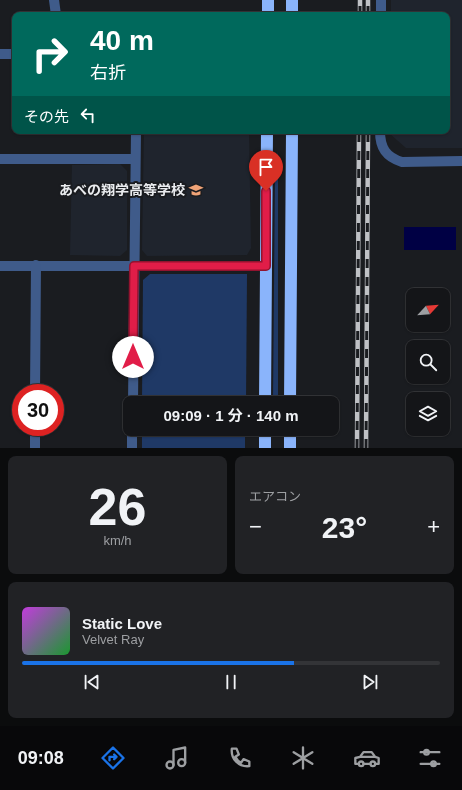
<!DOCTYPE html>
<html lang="ja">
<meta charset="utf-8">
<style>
:root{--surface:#141518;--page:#212225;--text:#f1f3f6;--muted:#9d9fa2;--line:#333437;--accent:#1a73e8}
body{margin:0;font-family:Arial,"Noto Sans JP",sans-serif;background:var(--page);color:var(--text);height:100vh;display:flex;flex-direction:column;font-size:15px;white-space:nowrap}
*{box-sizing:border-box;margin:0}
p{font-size:13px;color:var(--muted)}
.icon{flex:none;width:22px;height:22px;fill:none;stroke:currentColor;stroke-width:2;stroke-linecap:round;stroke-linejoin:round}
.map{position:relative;height:448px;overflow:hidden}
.drawer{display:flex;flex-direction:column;gap:8px;padding:8px;background:#0b0c0d;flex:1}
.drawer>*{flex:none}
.guide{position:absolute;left:12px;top:12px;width:438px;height:122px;border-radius:8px;box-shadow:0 1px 3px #0004,0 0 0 1px var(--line);background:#00695c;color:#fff;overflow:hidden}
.needle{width:26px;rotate:64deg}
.fabs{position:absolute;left:406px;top:288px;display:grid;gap:8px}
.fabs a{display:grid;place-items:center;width:44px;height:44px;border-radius:8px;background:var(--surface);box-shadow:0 1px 3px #0004,0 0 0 1px var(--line);font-size:20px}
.speed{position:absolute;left:12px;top:384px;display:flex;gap:8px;font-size:20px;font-weight:700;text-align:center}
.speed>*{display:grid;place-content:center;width:52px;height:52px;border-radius:50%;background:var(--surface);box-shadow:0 1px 3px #0004,0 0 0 1px var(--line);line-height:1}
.speed .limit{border:6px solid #d22;background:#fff;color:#111}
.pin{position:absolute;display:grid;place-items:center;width:34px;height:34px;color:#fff;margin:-41px -17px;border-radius:50% 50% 50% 0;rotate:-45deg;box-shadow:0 0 4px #0007}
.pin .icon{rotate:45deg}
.me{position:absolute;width:44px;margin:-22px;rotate:0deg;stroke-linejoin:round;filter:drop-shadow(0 0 3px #0008)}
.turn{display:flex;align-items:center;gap:14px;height:84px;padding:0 12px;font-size:18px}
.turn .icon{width:52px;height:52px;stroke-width:2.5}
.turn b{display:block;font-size:28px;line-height:34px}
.then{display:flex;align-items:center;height:38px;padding:0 12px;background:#0003;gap:8px;font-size:15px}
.big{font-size:30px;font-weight:700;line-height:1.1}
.drawer .tile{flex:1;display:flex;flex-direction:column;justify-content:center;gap:6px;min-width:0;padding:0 14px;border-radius:8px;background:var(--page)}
.drawer .dial{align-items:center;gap:0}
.dial b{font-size:52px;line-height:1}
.song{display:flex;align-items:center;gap:12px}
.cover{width:48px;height:48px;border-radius:6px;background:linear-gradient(135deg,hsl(290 70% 55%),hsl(130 70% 35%))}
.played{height:4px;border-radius:2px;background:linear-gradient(90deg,var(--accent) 65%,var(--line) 65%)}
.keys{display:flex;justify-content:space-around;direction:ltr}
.heat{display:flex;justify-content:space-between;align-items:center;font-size:22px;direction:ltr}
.drawer .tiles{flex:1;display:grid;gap:8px;grid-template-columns:1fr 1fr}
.tile:last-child{grid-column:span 2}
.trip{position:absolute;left:123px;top:396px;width:216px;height:40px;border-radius:8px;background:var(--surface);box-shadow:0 1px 3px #0004,0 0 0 1px var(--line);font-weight:700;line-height:40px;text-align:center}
.tab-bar{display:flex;height:64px;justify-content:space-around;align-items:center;background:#08080a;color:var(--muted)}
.tab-bar .icon{width:28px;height:28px}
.tab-bar .active{color:var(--accent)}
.tab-bar b{font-size:18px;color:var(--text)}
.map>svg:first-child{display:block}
.built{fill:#1f242d}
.green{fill:#1f3966}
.water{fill:#004}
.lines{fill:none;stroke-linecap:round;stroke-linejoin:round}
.street{stroke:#3f5b8a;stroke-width:10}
.highway{stroke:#8ab4fb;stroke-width:12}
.rail-casing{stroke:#bfc1c5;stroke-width:4.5}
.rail{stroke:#1a1c20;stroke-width:3;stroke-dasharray:9;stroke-linecap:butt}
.route-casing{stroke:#92132f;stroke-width:10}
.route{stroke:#e11d48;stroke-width:7}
.labels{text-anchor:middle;stroke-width:4;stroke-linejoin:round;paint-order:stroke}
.poi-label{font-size:14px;font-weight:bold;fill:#eaecef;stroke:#1a1c20;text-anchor:end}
</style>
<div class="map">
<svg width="462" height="448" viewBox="0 0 462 448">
<rect width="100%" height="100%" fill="#1a1c20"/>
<g class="built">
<polygon points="391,0 462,0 462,148 406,148 389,133 389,131 447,131 447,15 391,15"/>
<polygon points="144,131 249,131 251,248 247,255 147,256 142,250"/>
<polygon points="120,164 127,171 127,250 120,256 70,255 72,165"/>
</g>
<g class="green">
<polygon points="278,151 278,403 273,403 275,173"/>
<polygon points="150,274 247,274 246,403 142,403 143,280"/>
<rect x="142" y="429" width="103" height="19"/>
</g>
<rect class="water" x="404" y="227" width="52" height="23"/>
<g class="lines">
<g class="street">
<polyline points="54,0 56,15"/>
<polyline points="381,15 381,0"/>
<polyline points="0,54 15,54"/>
<path d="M380 131C380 148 386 157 402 162L462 161"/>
<polyline points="0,159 135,159"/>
<polyline points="0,266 266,266"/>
<polyline points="35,393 36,265"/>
<polyline points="133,403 136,131"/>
<polyline points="35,448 35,427"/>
<polyline points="132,448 132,429"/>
</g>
<g class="highway">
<polyline points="268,0 268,15"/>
<polyline points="292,15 292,0"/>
<polyline points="265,403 267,131"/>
<polyline points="290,403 292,131"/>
<polyline points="265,448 265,429"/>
<polyline points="290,448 290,429"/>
</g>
<defs>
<g id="rail">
<polyline points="360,15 360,0"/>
<polyline points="368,15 368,0"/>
<polyline points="357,448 359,131"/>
<polyline points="366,448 368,131"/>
</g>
</defs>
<use href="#rail" class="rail-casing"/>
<use href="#rail" class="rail"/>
</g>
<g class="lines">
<defs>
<polyline id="route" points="133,357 134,266 266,266 266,191"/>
</defs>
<use href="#route" class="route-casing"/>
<use href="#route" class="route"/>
</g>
<defs>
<symbol id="school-bare" viewBox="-9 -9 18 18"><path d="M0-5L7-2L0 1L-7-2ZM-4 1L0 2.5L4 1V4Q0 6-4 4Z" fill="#efa377" stroke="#1a1c20" stroke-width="2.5" paint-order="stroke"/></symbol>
</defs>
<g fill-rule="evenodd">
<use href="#school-bare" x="186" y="180" width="20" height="20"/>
</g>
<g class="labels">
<g class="poi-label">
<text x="185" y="195">あべの翔学高等学校</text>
</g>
</g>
</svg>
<div class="fabs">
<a><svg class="needle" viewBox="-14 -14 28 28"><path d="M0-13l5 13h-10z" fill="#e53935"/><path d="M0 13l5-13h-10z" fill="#9d9fa2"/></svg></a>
<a><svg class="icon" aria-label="search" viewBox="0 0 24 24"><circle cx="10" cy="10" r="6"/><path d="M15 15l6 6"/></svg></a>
<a><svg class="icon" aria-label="layers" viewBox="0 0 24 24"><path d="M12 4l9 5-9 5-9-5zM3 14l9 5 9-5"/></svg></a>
</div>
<div class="speed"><div class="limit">30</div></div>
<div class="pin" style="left:266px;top:191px;background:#d93025"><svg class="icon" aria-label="arrive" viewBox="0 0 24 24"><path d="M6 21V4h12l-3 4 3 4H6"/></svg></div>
<svg class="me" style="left:133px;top:357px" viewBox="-20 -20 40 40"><circle r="19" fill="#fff"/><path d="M0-13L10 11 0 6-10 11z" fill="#e11d48"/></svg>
<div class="trip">09:09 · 1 分 · 140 m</div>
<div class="guide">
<div class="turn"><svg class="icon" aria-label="right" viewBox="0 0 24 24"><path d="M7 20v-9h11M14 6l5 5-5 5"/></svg><div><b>40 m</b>右折</div></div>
<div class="then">その先<svg class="icon" aria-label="left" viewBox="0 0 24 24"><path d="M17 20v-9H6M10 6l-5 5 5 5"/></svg></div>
</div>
</div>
<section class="drawer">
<div class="tiles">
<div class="tile dial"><b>26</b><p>km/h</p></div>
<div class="tile"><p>エアコン</p>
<div class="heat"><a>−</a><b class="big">23°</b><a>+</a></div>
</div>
<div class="tile">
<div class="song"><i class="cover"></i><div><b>Static Love</b><p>Velvet Ray</p></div></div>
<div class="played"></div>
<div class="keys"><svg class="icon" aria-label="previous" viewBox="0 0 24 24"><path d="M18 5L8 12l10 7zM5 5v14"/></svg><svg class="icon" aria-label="pause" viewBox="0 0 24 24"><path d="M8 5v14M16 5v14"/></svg><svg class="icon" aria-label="next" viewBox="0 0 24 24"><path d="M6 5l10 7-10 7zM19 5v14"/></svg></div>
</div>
</div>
</section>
<nav class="tab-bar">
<b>09:08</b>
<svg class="icon active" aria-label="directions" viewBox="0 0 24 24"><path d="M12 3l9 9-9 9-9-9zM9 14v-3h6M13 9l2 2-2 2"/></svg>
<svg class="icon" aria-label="music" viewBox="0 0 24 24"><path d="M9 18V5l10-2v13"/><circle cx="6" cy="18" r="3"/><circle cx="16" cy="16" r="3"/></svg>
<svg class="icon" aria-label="phone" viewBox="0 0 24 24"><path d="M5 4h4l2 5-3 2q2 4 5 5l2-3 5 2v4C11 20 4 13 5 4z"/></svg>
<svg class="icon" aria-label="climate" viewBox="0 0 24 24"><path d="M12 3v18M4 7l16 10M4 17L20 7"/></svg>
<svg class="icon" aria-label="car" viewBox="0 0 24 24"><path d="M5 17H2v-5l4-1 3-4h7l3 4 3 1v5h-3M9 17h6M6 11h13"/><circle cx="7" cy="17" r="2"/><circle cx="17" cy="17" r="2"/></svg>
<svg class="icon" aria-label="filters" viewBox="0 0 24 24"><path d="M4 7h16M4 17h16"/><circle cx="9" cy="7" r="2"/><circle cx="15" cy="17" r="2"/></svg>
</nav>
